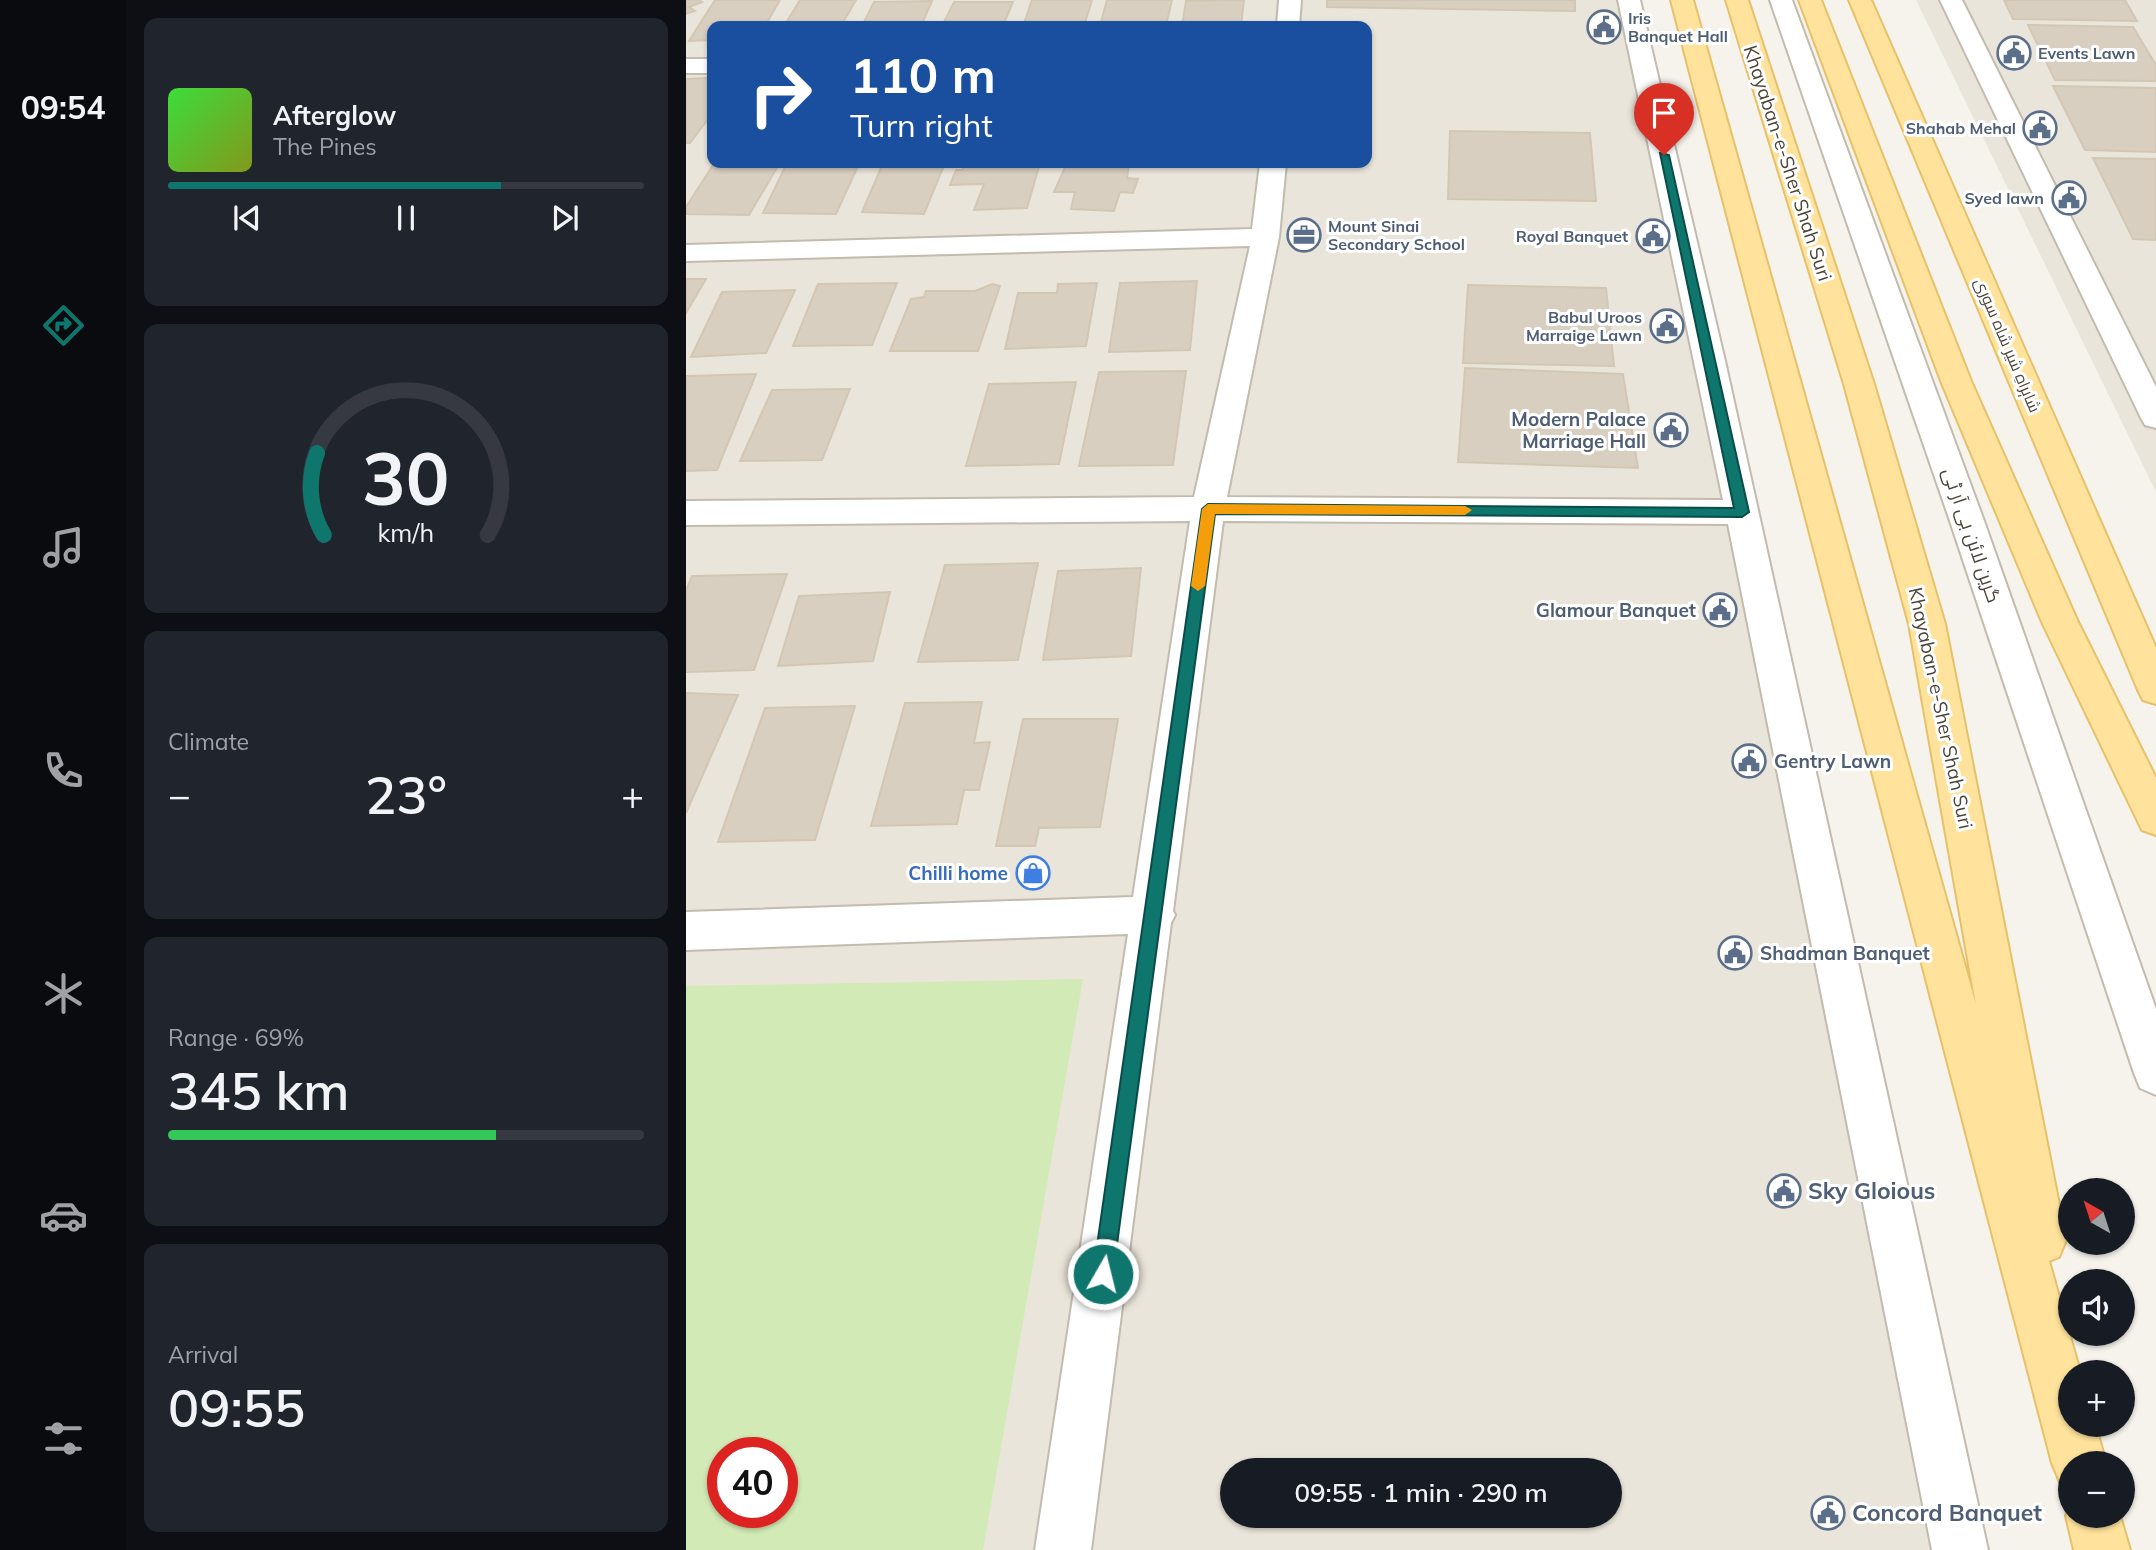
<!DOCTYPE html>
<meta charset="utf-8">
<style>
:root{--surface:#171b24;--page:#20242c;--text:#f1f3f6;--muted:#9ea1a6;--line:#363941;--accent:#0f766e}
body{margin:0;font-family:Mulish,Cairo,sans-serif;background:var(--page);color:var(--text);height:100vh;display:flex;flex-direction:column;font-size:26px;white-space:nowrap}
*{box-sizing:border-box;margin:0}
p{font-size:23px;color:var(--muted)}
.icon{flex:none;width:38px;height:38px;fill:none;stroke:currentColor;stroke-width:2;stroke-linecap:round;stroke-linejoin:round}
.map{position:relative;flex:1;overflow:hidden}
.panel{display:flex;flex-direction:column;gap:18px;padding:18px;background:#0d0f14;width:560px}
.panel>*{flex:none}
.guide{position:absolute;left:21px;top:21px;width:665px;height:147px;border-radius:14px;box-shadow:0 2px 5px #0004;background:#1a4fa0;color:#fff;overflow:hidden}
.needle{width:46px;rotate:321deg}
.fabs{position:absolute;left:1372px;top:1178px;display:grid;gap:14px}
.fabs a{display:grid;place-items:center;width:77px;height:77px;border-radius:50%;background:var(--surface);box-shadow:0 2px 5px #0004;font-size:35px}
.speed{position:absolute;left:21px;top:1437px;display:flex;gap:14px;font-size:35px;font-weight:700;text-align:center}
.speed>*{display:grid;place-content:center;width:91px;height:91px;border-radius:50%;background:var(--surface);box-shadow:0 2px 5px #0004;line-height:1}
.speed .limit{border:10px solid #d22;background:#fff;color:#111}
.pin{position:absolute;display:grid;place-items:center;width:60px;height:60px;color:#fff;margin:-72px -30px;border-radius:50% 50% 50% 0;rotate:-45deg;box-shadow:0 0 7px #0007}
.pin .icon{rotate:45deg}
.me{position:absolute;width:77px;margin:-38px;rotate:8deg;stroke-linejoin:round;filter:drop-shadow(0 0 5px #0008)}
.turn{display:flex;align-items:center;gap:24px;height:147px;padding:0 28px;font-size:32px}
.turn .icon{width:91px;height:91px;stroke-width:2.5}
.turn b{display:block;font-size:49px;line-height:60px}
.big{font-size:52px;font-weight:600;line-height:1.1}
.panel .card{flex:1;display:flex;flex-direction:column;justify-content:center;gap:10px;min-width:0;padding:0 24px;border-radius:14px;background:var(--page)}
.panel .dial{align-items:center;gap:0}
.dial svg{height:182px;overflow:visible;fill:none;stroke:var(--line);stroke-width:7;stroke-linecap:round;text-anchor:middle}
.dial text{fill:var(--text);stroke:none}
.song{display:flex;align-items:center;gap:21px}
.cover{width:84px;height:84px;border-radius:10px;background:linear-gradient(135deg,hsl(120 70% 55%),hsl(70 70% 35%))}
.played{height:7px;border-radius:4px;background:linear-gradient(90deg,var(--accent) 70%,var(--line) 70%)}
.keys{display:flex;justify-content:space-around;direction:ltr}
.heat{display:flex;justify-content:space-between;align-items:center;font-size:38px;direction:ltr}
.charge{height:10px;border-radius:5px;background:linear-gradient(90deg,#34c759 69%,var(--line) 0)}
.trip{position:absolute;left:534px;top:1458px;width:402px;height:70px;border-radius:35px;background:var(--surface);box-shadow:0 2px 5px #0004;font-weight:600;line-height:70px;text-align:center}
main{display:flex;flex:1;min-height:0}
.tabs{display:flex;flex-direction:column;width:126px;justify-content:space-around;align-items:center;background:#090b0e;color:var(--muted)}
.tabs .icon{width:49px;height:49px}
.tabs .selected{color:var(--accent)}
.tabs b{font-size:32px;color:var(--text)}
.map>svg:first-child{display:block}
.residential{fill:#eae5da;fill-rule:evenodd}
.green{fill:#d2eab5;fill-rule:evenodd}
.building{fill:#d8cfc1;stroke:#d3c7b4;stroke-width:2}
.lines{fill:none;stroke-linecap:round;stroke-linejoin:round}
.minor-casing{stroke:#c2bbae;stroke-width:4}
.major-casing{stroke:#e6c16a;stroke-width:4}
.minor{fill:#fff;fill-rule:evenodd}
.major{fill:#ffe39c;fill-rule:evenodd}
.route{fill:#0f766e;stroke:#0a4d48;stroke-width:2}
.slow{fill:#f59e0b}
.labels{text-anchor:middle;stroke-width:6;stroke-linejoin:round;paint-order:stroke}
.far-service-label{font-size:16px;font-weight:bold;fill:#4e5e75;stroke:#fff;text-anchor:end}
.far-street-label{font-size:16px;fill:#4b4439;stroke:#fff}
.street-label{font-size:19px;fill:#4b4439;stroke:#fff}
.service-label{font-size:19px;font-weight:bold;fill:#4e5e75;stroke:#fff;text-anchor:end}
.shop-label{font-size:19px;font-weight:bold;fill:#366cbe;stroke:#fff;text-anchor:end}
.near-service-label{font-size:23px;font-weight:bold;fill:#4e5e75;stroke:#fff;text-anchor:start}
</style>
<main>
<nav class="tabs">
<b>09:54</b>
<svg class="icon selected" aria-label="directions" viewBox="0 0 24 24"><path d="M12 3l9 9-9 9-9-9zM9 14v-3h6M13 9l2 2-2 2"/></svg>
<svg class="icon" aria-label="music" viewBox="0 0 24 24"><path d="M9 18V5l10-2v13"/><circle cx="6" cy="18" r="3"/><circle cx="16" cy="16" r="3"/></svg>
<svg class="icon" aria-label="phone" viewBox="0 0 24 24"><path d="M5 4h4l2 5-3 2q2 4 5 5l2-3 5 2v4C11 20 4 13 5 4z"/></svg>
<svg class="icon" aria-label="climate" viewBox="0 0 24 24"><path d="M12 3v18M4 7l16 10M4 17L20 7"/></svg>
<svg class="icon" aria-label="car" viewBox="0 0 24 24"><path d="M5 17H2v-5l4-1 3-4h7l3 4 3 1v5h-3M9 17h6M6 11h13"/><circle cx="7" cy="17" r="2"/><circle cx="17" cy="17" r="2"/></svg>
<svg class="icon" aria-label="filters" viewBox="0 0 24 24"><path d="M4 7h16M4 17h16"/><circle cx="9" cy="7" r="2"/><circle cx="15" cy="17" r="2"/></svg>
</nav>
<section class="panel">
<div class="card">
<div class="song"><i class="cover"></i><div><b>Afterglow</b><p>The Pines</p></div></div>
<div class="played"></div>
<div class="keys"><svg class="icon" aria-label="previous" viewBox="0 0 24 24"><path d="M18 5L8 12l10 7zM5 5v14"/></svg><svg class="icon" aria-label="pause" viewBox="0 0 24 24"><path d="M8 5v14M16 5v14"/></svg><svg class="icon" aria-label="next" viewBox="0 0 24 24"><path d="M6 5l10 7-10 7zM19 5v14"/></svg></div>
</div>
<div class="card dial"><svg viewBox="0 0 100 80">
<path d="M14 69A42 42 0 1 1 86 69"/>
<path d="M14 69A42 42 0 0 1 11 33" stroke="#0f766e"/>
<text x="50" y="56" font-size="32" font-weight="700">30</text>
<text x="50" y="72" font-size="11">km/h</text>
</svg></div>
<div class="card"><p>Climate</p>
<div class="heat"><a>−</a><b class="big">23°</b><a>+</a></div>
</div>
<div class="card"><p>Range · 69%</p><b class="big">345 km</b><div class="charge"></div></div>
<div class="card"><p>Arrival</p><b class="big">09:55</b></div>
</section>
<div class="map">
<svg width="1470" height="1550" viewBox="0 0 1470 1550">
<rect width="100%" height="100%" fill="#f6f3ec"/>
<g class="residential">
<path d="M0 0H946L1245 1550H0ZM26 26H681V163H26ZM37 1452H96V1512H37ZM546 1470H924V1516H546Z"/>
<polygon points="1230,0 1470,0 1470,492"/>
</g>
<path class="green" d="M397 979 297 1550H0V986ZM37 1452H96V1512H37Z"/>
<g class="building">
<polygon points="0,0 13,0 16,2 3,7 9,11 0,14"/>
<polygon points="29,0 94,0 79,26 26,26 26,40 3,41"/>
<polygon points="114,0 170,0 155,26 98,26"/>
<polygon points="346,0 406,0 398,26 337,26"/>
<polygon points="421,0 486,0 480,26 414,26"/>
<polygon points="558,0 555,26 496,26 500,1"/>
<polygon points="641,0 889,0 889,11 641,7"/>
<polygon points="1318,0 1439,0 1451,21 1327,19"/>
<polygon points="246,1 235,26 176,26 188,2"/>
<polygon points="268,2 327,2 317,26 256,26"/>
<polygon points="1342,25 1447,27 1470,65 1470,81 1369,80"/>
<polygon points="20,78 26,79 26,114 4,143 0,143 0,79"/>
<polygon points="1367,86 1470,88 1470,152 1399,150"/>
<polygon points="764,131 904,133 910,201 762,199"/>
<polygon points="1407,158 1470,159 1470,240 1447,239"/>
<polygon points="197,163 259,163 238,214 176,212"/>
<polygon points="280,163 354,163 341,208 288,210 298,184 264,185 270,170 276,170"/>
<polygon points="381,163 443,163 441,178 452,179 447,193 434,192 428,211 385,209 389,192 368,192"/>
<polygon points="173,164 150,214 77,213 100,165"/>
<polygon points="27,165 92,166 63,215 0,214 0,207"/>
<polygon points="0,279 20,279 0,313"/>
<polygon points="511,281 504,350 423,352 434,283"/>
<polygon points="211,283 186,345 107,346 132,284"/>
<polygon points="411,283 400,346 319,349 332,293 371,293 372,284"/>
<polygon points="306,284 314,286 292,351 204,351 225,299 238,297 240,291 289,291"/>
<polygon points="782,285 920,288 928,366 777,363"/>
<polygon points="109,290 80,353 5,357 36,292"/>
<polygon points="779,368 937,374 952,468 772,462"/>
<polygon points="500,371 487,465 393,466 413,372"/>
<polygon points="70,374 31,470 0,471 0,376"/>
<polygon points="390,382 373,464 280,466 303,384"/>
<polygon points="164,389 136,460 54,461 86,390"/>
<polygon points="352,563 332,660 232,662 259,565"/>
<polygon points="455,568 445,656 357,660 372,571"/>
<polygon points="101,574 68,670 0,672 0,590 6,576"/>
<polygon points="204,592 187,661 92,666 113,596"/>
<polygon points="0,693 52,695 0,813"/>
<polygon points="296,702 288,743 304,742 293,790 278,790 271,824 185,826 219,703"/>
<polygon points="169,706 129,840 32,842 79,708"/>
<polygon points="337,719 432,719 414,827 353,828 349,846 310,846"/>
</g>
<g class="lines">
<defs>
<g id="minor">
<polygon points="593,0 615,0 613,26 591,26"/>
<polygon points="932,0 954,0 1039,361 1302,1550 1246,1550 1042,524 537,521 487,911 489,915 485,923 405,1550 349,1550 442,934 0,950 0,912 447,897 504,521 0,525 0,501 508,497 564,246 0,261 0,245 566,229 574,163 600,163 593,237 541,497 1037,500"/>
<polygon points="1084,0 1106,0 1298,521 1470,1009 1470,1095 1454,1088 1448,1073 1264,521"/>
<polygon points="1254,0 1276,0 1470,387 1470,428 1459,425 1455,418"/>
<rect x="0" y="59" width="26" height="14"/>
</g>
<g id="major">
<polygon points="985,0 1007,0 1290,1005 1223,624 1158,384 1040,0 1062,0 1188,384 1259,624 1380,1240 1373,1257 1363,1261 1394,1372 1384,1372 1384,1424 1409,1424 1420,1463 1384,1463 1384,1486 1374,1482 1366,1463"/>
<polygon points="1113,0 1135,0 1285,381 1392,622 1470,778 1470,835 1456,830 1356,622 1255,381"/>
<polygon points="1163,0 1185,0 1470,648 1470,704 1457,700 1452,690"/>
<polygon points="1384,1505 1384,1516 1434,1516 1444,1550 1388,1550 1380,1516"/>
</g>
</defs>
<use href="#minor" class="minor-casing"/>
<use href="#major" class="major-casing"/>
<use href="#minor" class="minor"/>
<use href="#major" class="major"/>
</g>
<polygon class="route" points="974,153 983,155 1063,512 1056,517 529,514 427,1274 424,1281 417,1284 409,1281 407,1274 516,509 522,504 1048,508"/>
<polygon class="slow" points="522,504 779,506 786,510 779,515 529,514 519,586 512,591 505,586 516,509"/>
<defs>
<symbol id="civic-ring" viewBox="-11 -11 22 22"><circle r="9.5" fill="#fff" stroke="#5c6f8a" stroke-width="1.5"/><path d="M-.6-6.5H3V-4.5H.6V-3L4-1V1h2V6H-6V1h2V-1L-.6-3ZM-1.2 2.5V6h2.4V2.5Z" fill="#5c6f8a"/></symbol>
<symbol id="office-ring" viewBox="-11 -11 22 22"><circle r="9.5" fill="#fff" stroke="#5c6f8a" stroke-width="1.5"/><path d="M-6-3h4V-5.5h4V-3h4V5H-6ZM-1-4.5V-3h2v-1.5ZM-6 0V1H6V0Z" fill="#5c6f8a"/></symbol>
<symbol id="shop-ring" viewBox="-11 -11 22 22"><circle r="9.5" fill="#fff" stroke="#3f7fe0" stroke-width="1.5"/><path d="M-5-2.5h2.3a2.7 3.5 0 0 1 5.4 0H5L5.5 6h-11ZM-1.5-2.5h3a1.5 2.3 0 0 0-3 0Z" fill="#3f7fe0"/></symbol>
</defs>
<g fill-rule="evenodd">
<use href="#civic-ring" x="899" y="8" width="38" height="38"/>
<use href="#civic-ring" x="1309" y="34" width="38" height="38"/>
<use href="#civic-ring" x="1335" y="109" width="38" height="38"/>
<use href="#civic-ring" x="1364" y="179" width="38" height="38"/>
<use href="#office-ring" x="599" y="216" width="38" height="38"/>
<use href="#civic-ring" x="948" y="217" width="38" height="38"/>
<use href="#civic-ring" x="962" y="307" width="38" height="38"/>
<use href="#civic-ring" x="966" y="411" width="38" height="38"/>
<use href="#civic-ring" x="1015" y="591" width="38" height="38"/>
<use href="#civic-ring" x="1044" y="742" width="38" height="38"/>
<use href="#shop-ring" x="328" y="854" width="38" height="38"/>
<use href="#civic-ring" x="1030" y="934" width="38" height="38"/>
<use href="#civic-ring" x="1079" y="1172" width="38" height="38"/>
<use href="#civic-ring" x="1123" y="1494" width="38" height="38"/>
</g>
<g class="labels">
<g class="far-service-label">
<text x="942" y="24" text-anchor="start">Iris<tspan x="942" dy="18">Banquet Hall</tspan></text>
<text x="1352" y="59" text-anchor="start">Events Lawn</text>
<text x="1330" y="134">Shahab Mehal</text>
<text x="1358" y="204">Syed lawn</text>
<text x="642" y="232" text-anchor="start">Mount Sinai<tspan x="642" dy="18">Secondary School</tspan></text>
<text x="942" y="242">Royal Banquet</text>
<text x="956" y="323">Babul Uroos<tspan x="956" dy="18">Marraige Lawn</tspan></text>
</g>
<g class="far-street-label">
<text transform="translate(1322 345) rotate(67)" y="6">شاہراہِ شیر شاہ سوری</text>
</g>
<g class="street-label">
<text transform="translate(1102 163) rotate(72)" y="7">Khayaban-e-Sher Shah Suri</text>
<text transform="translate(1286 535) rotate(71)" y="7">گرین لائن بی آر ٹی</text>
<text transform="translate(1255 708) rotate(78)" y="7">Khayaban-e-Sher Shah Suri</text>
</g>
<g class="service-label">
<text x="960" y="426">Modern Palace<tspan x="960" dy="22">Marriage Hall</tspan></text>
<text x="1010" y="617">Glamour Banquet</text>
<text x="1088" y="768" text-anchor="start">Gentry Lawn</text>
<text x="1074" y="960" text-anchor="start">Shadman Banquet</text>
</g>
<g class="shop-label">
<text x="322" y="880">Chilli home</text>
</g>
<g class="near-service-label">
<text x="1122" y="1199">Sky Gloious</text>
<text x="1166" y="1521">Concord Banquet</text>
</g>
</g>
</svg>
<div class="fabs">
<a><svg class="needle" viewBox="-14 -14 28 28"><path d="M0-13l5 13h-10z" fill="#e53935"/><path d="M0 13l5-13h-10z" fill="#9ea1a6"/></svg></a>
<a><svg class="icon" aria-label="sound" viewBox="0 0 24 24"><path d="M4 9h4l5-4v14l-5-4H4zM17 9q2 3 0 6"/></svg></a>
<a>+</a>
<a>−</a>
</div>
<div class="speed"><div class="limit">40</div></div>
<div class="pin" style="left:978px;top:155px;background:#d93025"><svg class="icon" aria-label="arrive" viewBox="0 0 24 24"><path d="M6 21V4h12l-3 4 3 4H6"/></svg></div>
<svg class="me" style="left:417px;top:1274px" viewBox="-20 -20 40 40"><circle r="17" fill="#0f766e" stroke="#fff" stroke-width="3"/><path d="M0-11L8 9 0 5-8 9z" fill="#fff"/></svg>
<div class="trip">09:55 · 1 min · 290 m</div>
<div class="guide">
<div class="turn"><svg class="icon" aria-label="right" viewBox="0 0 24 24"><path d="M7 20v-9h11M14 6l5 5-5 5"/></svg><div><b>110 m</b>Turn right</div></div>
</div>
</div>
</main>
